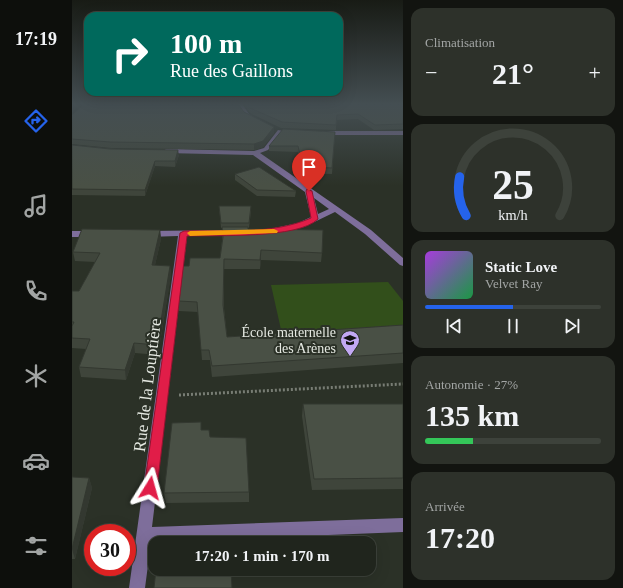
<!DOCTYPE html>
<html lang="fr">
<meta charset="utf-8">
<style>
:root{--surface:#20251d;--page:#2d312a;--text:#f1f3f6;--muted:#a2a5a4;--line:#3d423b;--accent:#2563eb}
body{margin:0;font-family:"Times New Roman",serif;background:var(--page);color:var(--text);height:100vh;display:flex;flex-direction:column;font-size:15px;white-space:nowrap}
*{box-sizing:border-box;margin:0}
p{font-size:13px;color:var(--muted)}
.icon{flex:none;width:22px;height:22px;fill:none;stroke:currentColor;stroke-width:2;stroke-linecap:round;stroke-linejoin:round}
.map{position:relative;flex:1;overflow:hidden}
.drawer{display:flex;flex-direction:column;gap:8px;padding:8px;background:#121410;width:220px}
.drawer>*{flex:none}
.hud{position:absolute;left:12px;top:12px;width:259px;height:84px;border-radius:12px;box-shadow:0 4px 16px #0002,0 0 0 1px var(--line);background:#00695c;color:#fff;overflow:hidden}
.speed{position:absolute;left:12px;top:524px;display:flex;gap:8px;font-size:20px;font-weight:700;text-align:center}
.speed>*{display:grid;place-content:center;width:52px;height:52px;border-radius:50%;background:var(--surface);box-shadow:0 4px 16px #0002,0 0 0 1px var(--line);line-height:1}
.speed .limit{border:6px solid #d22;background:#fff;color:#111}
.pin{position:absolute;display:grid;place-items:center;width:34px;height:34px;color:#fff;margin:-41px -17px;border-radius:50% 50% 50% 0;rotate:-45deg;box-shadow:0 0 4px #0007}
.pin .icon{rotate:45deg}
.me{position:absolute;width:44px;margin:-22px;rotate:8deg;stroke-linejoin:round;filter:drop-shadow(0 0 3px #0008)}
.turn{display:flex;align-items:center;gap:14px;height:84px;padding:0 20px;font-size:18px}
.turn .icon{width:52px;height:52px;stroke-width:2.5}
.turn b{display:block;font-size:28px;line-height:34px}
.big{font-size:30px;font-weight:700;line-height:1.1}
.drawer .widget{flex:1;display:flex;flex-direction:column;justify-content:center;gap:6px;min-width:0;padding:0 14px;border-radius:12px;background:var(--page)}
.drawer .dial{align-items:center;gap:0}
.dial svg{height:104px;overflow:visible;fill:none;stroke:var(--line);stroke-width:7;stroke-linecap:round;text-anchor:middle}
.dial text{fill:var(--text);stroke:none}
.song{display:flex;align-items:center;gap:12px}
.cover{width:48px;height:48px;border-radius:6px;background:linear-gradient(135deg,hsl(280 70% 55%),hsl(140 70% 35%))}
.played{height:4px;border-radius:2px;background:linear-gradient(90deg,var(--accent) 50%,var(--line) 50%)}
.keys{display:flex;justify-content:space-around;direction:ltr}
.heat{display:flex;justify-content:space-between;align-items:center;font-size:22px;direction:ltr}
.charge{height:6px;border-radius:3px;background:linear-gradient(90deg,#34c759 27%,var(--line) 0)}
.trip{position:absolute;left:76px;top:536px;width:228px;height:40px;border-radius:12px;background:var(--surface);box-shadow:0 4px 16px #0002,0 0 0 1px var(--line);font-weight:700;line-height:40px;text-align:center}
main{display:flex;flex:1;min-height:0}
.tabs{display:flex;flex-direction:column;width:72px;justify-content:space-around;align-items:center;background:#0d0f0c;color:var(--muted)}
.tabs .icon{width:28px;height:28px}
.tabs .selected{color:var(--accent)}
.tabs b{font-size:18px;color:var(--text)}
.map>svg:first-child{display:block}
.green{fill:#324f1b}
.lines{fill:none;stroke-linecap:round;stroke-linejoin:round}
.path{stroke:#787d74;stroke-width:3;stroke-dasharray:2 2;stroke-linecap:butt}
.minor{fill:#7e6e9b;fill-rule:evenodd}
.wall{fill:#3f453b}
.shaded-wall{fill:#333830}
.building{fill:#495045;stroke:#333830}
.route{fill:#e11d48;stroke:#92132f}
.slow{fill:#f59e0b}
.labels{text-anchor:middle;stroke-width:4;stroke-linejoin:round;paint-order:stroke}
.poi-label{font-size:14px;fill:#e5e9e2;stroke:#2b3127;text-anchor:end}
.near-street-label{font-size:17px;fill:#e5e9e2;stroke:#2b3127}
</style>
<main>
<nav class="tabs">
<b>17:19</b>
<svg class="icon selected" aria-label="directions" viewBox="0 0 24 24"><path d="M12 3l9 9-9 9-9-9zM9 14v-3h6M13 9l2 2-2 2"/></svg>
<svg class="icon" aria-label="music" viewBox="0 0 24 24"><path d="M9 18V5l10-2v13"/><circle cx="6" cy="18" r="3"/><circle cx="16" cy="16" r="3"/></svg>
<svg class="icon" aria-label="phone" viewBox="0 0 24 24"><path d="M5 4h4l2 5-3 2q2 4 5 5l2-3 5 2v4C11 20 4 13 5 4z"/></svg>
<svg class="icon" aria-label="climate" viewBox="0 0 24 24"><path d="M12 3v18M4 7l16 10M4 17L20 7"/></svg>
<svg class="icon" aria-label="car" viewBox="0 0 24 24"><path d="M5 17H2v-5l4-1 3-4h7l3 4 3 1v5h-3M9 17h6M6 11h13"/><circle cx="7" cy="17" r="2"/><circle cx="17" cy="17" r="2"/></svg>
<svg class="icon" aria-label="filters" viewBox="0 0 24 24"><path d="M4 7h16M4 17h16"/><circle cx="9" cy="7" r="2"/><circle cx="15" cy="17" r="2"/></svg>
</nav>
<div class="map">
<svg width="331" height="588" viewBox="0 0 331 588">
<rect width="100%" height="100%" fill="#2b3127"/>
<polygon class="green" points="316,282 331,301 331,335 212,343 199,285"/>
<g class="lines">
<polyline class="path" points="107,395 331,384"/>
<g class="minor">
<path d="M164 104H170L177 114 185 119V121C175 122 169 111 164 104Z"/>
<path d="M206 130 211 131 196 150 188 153 299 230 331 258V266L328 265 293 234 263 212 232 227 201 234 198 233 197 231 198 229 226 223 239 217 233 192 181 155 94 153 91 151 94 149 182 151 192 148ZM242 198 257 209 246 214Z"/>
<polygon points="331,131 331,135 251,135 248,133 251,131"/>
<polygon points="163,230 167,233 166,235 115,236 80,527 331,518 331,532 79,542 73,588 57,588 106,236 75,237 71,234 75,231"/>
<polygon points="0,231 21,231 25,234 21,237 0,237"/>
</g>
</g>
<g class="wall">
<polygon points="172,104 331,104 331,129 302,130 286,119 264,120 264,130 209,128 178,113"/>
<polygon points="172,112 202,127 202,133 191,147 182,150 39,148 0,144 0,115"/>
<polygon points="263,132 260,174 231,173 226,152 197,151 197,146"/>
<polygon points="0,145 107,155 103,167 83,166 73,196 0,195"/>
<polygon points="163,174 224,191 223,197 185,196 163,180"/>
<polygon points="147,206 179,211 177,228 176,228 176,229 250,253 249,262 189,260 188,269 152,269 152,308 155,337 331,325 331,363 140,377 138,360 130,360 126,312 107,311 107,301 117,266 148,258 150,241 150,228 149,228"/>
<polygon points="88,230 89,239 83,265 98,266 99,275 86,355 63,353 54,380 9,377 7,367 14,349 0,348 0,291 7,291 23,262 3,261 1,252"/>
<polygon points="231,404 331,404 331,489 240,490 230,416"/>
<polygon points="129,422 129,430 138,437 177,492 177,502 94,503 92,493"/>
<polygon points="0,477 17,478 20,488 3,559 0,559"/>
</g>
<g class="shaded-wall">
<polygon points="2,104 8,104 0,112 0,106"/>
<polygon points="202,127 202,133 191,147 182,150 182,144"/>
<polygon points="106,150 107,155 103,167 103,161"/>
<polygon points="83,161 83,166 73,196 73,190"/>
<polygon points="88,230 89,239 81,274 80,265"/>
<polygon points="189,250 189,260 188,269 188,260"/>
<polygon points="98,266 99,275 86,355 85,345"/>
<polygon points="62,343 63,353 54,380 53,370"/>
<polygon points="17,478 20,488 3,559 0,549"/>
</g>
<g class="building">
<polygon points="12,104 166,104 172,112 202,127 191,141 182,144 38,142 0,139 0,115"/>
<polygon points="175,104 331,104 331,124 303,125 286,114 265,115 264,125 210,122 178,108"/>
<polygon points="211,129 263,132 260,168 231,167 226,146 197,146"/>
<polygon points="0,145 38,149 106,150 103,161 83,161 73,190 0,189"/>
<polygon points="187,167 224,191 185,190 163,174"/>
<polygon points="147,206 179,206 177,223 149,223"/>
<polygon points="150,227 176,227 176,229 251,230 250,253 189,250 188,260 152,259 151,305 155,337 331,325 331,353 140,366 137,350 129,350 125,302 107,301 111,266 117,266 118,258 148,258 151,237"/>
<polygon points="10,229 88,230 80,265 98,266 85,345 62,343 53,370 7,367 18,339 0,338 0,326 2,322 0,322 0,291 7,291 28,253 1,252"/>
<polygon points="231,404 331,404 331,478 242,479"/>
<polygon points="129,422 129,430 137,430 138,437 174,438 177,492 92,493 100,423"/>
<polygon points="0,477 17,478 0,549"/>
<polygon points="159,536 159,543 86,543 87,539"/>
<polygon points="84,569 159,569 160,588 82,588"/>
</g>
<linearGradient id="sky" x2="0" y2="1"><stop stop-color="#181b15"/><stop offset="0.56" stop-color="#444e52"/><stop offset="1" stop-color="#444e52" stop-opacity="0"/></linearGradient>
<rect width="331" height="186" fill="url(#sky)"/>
<path class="route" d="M235 189 240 191 246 219C226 239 144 235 115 236L85 488 83 492 78 494 74 492 72 488 108 233 112 231C153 230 200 235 239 218L234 191Z"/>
<polygon class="slow" points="202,229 206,231 205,233 118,236 115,233 118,231"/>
<defs>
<symbol id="school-pin" viewBox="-11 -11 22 30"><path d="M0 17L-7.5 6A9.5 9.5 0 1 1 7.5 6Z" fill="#c2a8f3" stroke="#2b3127"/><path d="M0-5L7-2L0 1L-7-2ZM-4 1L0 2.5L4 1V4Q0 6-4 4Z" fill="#111"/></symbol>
</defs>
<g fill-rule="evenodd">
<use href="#school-pin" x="267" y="329" width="22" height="30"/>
</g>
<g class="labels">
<g class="poi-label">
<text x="264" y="337">École maternelle<tspan x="264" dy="16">des Arènes</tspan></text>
</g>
<g class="near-street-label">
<text transform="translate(75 385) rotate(-83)" y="6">Rue de la Louptière</text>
</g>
</g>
</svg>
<div class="speed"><div class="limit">30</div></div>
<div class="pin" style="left:237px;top:191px;background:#d93025"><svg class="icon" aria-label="arrive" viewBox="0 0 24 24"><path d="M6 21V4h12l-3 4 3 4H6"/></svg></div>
<svg class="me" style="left:78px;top:488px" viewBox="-20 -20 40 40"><path d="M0-17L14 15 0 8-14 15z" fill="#e11d48" stroke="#fff" stroke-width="4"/></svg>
<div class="trip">17:20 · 1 min · 170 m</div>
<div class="hud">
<div class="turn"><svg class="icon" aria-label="right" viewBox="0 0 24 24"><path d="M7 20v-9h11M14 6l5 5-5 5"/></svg><div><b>100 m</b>Rue des Gaillons</div></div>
</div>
</div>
<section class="drawer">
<div class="widget"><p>Climatisation</p>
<div class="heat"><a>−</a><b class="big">21°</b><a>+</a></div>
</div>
<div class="widget dial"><svg viewBox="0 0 100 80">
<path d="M14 69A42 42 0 1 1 86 69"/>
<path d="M14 69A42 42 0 0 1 9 39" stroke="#2563eb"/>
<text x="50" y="56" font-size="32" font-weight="700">25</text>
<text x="50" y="72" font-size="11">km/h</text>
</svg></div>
<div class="widget">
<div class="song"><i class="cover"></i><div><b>Static Love</b><p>Velvet Ray</p></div></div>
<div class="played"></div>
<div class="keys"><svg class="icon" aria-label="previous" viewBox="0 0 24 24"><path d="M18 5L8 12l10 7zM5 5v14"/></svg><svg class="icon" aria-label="pause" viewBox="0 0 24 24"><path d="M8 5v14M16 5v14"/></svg><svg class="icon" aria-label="next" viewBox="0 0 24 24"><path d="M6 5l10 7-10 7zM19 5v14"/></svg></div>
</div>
<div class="widget"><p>Autonomie · 27%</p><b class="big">135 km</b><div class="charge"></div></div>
<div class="widget"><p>Arrivée</p><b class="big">17:20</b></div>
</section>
</main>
